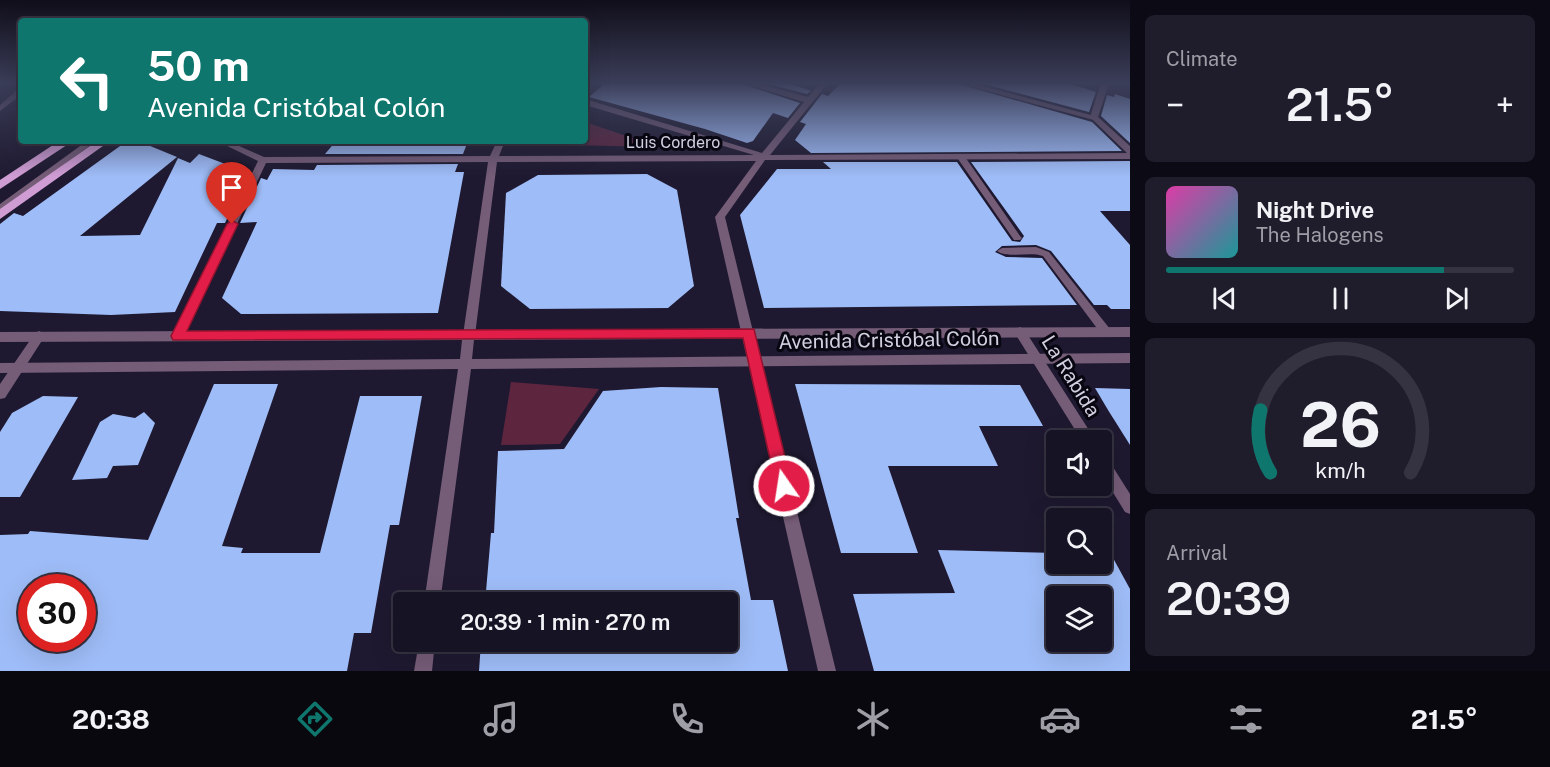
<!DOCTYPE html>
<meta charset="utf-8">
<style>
:root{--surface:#161324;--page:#1f1c2c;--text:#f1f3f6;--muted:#9e9ea6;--line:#353241;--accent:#0f766e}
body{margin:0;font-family:"Public Sans",sans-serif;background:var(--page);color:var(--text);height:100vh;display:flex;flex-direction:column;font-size:22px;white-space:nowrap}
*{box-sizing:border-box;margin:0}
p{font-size:20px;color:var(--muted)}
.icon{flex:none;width:33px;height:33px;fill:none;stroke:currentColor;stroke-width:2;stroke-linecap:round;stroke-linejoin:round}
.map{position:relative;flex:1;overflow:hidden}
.sheet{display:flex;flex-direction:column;gap:15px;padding:15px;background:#0c0a14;width:420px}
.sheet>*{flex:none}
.hud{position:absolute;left:18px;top:18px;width:570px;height:126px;border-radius:6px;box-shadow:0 6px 24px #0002,0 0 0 2px var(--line);background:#0f766e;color:#fff;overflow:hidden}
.buttons{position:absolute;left:1046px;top:430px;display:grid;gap:12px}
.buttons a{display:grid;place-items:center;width:66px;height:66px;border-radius:6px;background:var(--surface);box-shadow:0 6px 24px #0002,0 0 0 2px var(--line);font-size:30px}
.speed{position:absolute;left:18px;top:574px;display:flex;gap:12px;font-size:30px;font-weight:700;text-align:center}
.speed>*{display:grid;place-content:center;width:78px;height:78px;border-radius:50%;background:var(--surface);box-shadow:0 6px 24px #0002,0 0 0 2px var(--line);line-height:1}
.speed .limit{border:9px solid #d22;background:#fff;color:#111}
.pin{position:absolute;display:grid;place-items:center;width:51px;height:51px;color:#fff;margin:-62px -26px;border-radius:50% 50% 50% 0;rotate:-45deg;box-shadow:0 0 6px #0007}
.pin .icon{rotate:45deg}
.me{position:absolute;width:66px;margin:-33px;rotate:347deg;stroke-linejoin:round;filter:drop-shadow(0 0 4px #0008)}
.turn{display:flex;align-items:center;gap:21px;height:126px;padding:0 30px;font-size:27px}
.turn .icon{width:78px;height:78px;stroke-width:2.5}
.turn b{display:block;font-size:42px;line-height:51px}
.big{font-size:45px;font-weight:600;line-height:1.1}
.sheet .widget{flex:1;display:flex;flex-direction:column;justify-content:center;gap:9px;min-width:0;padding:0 21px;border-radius:9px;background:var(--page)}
.sheet .dial{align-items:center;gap:0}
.dial svg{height:156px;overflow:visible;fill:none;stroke:var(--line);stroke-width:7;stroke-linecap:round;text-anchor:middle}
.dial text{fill:var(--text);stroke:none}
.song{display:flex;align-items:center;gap:18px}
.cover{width:72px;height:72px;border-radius:9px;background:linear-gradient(135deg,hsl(320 70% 55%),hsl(180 70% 35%))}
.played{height:6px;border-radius:3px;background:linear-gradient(90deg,var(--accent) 80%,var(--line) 80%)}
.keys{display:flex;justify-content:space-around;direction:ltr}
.heat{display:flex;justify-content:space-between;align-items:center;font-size:33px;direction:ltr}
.trip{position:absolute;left:393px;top:592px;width:345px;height:60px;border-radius:6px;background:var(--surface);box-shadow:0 6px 24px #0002,0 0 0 2px var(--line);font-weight:600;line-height:60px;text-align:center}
.tab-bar{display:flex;height:96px;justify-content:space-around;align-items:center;background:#09080e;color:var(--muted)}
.tab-bar .icon{width:42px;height:42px}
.tab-bar .active{color:var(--accent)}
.tab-bar b{font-size:27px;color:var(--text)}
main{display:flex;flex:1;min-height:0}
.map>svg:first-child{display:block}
.green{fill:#5e253f}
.building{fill:#9ebcf7;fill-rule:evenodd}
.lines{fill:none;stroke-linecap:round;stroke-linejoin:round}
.service{fill:#755c77;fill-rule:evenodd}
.minor{fill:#755c77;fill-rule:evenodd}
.tertiary{fill:#755c77;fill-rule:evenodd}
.primary{fill:#cf9cd3;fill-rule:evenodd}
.route{fill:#e11d48;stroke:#92132f;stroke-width:1.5}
.labels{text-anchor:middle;stroke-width:6;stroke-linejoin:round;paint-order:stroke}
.far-street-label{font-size:16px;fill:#d2cfe0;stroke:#080610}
.street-label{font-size:20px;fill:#d2cfe0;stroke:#080610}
</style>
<main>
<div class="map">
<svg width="1130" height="671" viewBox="0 0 1130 671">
<rect width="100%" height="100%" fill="#1e1930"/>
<g class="green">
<polygon points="585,122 659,147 523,144 524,141 585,141"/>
<polygon points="511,382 599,389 560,444 501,445"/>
</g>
<g class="building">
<polygon points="605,83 739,83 800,103 788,118 773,113 753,141 747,143 705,129 589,97"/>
<polygon points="765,83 788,83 811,91 807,94"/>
<polygon points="841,83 955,83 1092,122 1122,151 811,153 795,140 806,124 800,122 822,94 828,96"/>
<polygon points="980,83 1067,83 1096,92 1089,112"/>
<polygon points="1115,94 1130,99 1130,143 1101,116 1107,95 1114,97"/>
<polygon points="127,141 138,141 177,157 80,236 140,235 178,158 190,163 199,154 249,173 225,223 217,223 175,312 111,315 0,311 0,224 14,213 23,216"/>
<polygon points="336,141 468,141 463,154 325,154"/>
<polygon points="1130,161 1130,211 1100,211 1130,245 1130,309 1111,309 1107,305 1094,305 1051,251 1036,245 1002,246 995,252 1006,257 1042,258 1077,305 764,308 740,215 777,169 831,169 823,162 957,162 1012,241 1020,242 1024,236 971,162"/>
<polygon points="458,164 455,172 464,172 438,313 241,314 222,298 257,222 240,223 261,178 267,180 273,169 314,170 317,165"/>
<polygon points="647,174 677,190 694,286 668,308 530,309 501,286 506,193 538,175"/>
<path d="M214 384H278L222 546 243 548 241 553H320L360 396H422L399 525H390L371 633H354L347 671H0V535L28 534 30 531 148 540ZM32 588H82V639H32Z"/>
<polygon points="795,384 1020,385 1043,426 979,426 998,466 888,466 918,553 841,553"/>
<polygon points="661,387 718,388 739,518 736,518 751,600 773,600 788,671 479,671 481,642 728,642 728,603 485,603 491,533 494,533 498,451 564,449 603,391"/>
<polygon points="1095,388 1130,389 1130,445 1108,410"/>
<polygon points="43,396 78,397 20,497 0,497 0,432 12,413"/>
<polygon points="144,412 155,423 138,465 113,466 107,478 72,480 100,422 113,414 135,418"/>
<path d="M1101 536 1130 589V671H874L853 594 955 593 938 550 1056 553V564H1101ZM1056 597H1101V642H1056Z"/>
</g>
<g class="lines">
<g class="service">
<polygon points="18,89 21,89 21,95 0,111 0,105"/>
<polygon points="87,141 96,141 0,211 0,204"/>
<polygon points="957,154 963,154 1020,236 1022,238 1020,240 1014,240 956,156"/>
<path d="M1036 247 1049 252 1110 329 1111 332 1110 335H1102L1043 256C1029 251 1008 259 997 251L1002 248Z"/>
</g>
<g class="minor">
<polygon points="741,83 755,83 808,97 820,83 828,83 770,155 1130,153 1130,159 765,160 725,217 836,671 818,671 715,217 756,161 497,162 475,335 473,338 465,338 463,335 488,162 266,163 182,339 174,339 172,336 258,161 217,141 228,141 264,157 490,156 497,141 505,141 499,156 754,155 585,105 585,99 762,153 804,102"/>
<polygon points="957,83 971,83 1098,117 1094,120"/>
<polygon points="1020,327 1024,329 1096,441 1082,441 1016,335 1014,332 1016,329"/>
<polygon points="39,331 43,333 45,336 43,339 5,398 0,399 0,384 35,333"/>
<polygon points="1101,454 1106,456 1130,494 1130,514 1125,512 1101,473"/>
</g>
<g class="tertiary">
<polygon points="1101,83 1109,83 1098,117 1130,146 1130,154 1127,153 1090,117"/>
<polygon points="1130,327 1130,337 474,340 472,359 1130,353 1130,363 471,369 440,603 424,603 458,369 0,373 0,363 460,359 462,340 0,342 0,332"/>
<polygon points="419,642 435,642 432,671 414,671"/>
</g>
<g class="primary">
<polygon points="59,141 73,141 0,189 0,180"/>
<polygon points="97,141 110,141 0,219 0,209"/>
</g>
</g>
<linearGradient id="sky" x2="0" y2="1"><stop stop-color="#100e1a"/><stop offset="0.47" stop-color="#3b3e59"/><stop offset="1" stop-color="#3b3e59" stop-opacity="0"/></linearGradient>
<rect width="1130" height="177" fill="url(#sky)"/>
<polygon class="route" points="232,220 238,224 187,331 754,329 792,486 790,492 784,494 778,492 776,486 743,338 173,340 171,336 227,224"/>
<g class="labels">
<g class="far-street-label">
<text x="673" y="148">Luis Cordero</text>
</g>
<g class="street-label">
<text transform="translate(889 340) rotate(-1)" y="7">Avenida Cristóbal Colón</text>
<text transform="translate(1071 376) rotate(58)" y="7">La Rabida</text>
</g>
</g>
</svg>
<div class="buttons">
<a><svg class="icon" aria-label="sound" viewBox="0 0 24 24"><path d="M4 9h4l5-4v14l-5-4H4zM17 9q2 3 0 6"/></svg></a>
<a><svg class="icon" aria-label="search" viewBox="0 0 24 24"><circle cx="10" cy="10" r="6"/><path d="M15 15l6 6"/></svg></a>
<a><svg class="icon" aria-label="layers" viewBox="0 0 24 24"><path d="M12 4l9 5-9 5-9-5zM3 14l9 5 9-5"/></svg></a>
</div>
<div class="speed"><div class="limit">30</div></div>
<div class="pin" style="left:232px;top:224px;background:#d93025"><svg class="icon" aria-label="arrive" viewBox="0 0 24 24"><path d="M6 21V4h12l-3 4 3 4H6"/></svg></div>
<svg class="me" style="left:784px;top:486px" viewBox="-20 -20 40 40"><circle r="17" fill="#e11d48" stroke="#fff" stroke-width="3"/><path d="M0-11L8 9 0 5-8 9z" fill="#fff"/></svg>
<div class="trip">20:39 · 1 min · 270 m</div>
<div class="hud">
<div class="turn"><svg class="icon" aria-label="left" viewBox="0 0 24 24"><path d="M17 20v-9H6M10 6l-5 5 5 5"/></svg><div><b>50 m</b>Avenida Cristóbal Colón</div></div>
</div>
</div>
<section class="sheet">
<div class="widget"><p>Climate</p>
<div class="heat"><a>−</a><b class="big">21.5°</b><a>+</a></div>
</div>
<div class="widget">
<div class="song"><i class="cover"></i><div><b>Night Drive</b><p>The Halogens</p></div></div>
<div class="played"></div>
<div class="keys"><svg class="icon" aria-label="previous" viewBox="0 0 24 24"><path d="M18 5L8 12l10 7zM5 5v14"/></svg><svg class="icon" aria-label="pause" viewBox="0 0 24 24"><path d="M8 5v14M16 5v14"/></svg><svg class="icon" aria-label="next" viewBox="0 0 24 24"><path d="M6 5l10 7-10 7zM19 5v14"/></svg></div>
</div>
<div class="widget dial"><svg viewBox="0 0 100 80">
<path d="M14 69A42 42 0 1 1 86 69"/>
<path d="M14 69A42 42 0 0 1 9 37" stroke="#0f766e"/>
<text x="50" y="56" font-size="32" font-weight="700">26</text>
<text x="50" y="72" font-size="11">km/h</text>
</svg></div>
<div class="widget"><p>Arrival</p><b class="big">20:39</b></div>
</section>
</main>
<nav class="tab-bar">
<b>20:38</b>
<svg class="icon active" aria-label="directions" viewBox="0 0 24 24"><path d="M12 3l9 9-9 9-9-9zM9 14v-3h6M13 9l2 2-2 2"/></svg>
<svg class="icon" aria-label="music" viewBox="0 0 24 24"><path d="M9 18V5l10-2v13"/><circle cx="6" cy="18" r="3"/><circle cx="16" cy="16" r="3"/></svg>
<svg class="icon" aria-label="phone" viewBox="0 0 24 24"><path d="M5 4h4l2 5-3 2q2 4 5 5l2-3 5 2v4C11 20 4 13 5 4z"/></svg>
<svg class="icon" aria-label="climate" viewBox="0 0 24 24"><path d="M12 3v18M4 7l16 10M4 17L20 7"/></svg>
<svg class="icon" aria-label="car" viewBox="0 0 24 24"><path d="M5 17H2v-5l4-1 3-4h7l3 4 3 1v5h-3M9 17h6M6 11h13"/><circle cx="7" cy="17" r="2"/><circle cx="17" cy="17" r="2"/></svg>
<svg class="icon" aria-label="filters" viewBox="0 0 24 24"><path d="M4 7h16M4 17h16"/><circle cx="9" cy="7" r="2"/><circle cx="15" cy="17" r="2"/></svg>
<b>21.5°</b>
</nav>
